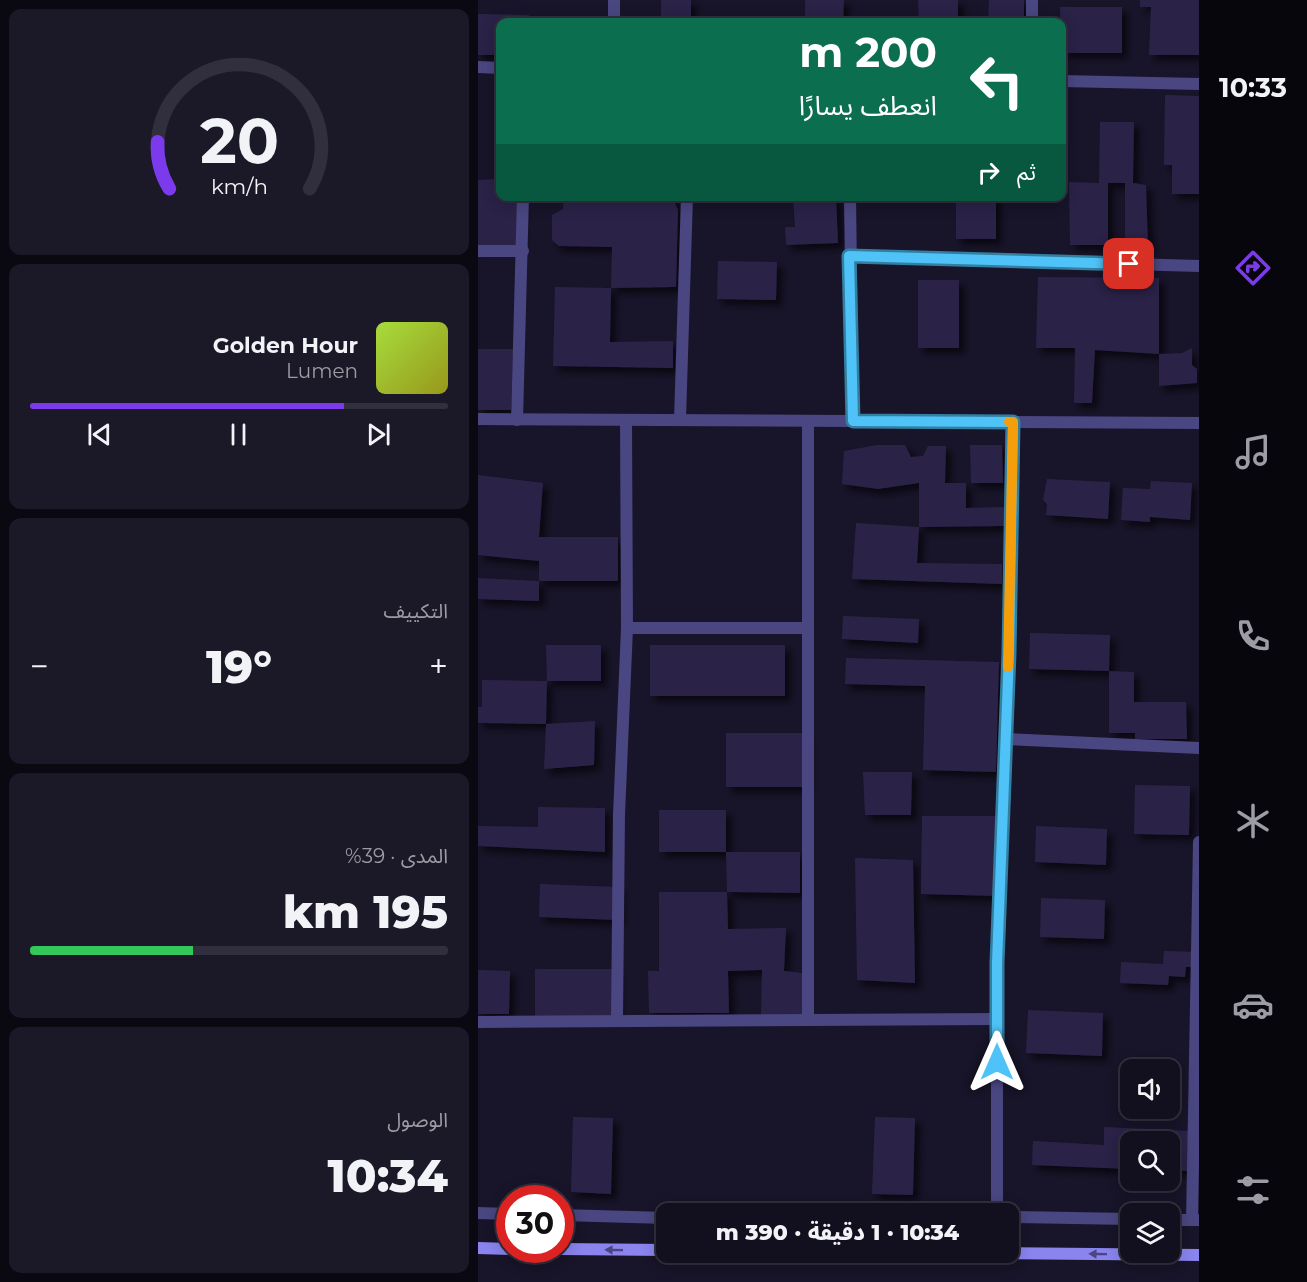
<!DOCTYPE html>
<html lang="ar">
<meta charset="utf-8">
<style>
:root{--surface:#120f1f;--page:#1b1828;--text:#f1f3f6;--muted:#9c9ca4;--line:#312f3d;--accent:#7c3aed}
body{margin:0;font-family:Montserrat,"Noto Sans Arabic",sans-serif;background:var(--page);color:var(--text);direction:rtl;height:100vh;display:flex;flex-direction:column;font-size:22px;white-space:nowrap}
*{box-sizing:border-box;margin:0}
p{font-size:20px;color:var(--muted)}
.icon{flex:none;width:33px;height:33px;fill:none;stroke:currentColor;stroke-width:2;stroke-linecap:round;stroke-linejoin:round}
.map{position:relative;flex:1;overflow:hidden;direction:ltr}
.panel{display:flex;flex-direction:column;gap:9px;padding:9px;background:#0a0811;width:478px}
.panel>*{flex:none}
.guide{position:absolute;left:18px;top:18px;width:570px;height:183px;border-radius:12px;box-shadow:0 3px 15px #0003,0 0 0 2px var(--line);direction:rtl;background:#0b6e4f;color:#fff;overflow:hidden}
.tools{position:absolute;left:642px;top:1059px;display:grid;gap:12px}
.tools a{display:grid;place-items:center;width:60px;height:60px;border-radius:12px;background:var(--surface);box-shadow:0 3px 15px #0003,0 0 0 2px var(--line);font-size:30px}
.speed{position:absolute;left:18px;top:1185px;display:flex;gap:12px;font-size:30px;font-weight:700;text-align:center}
.speed>*{display:grid;place-content:center;width:78px;height:78px;border-radius:50%;background:var(--surface);box-shadow:0 3px 15px #0003,0 0 0 2px var(--line);line-height:1}
.speed .limit{border:9px solid #d22;background:#fff;color:#111}
.pin{position:absolute;display:grid;place-items:center;width:51px;height:51px;color:#fff;margin:-26px;border-radius:12px;box-shadow:0 3px 9px #0006}
.me{position:absolute;width:66px;margin:-33px;rotate:0deg;stroke-linejoin:round;filter:drop-shadow(0 0 4px #0008)}
.turn{display:flex;align-items:center;gap:21px;height:126px;padding:0 30px;font-size:27px}
.turn .icon{width:78px;height:78px;stroke-width:2.5}
.turn b{display:block;font-size:42px;line-height:51px}
.then{display:flex;align-items:center;height:57px;padding:0 30px;background:#0003;gap:12px;font-size:22px}
.big{font-size:45px;font-weight:800;line-height:1.1}
.panel .tile{flex:1;display:flex;flex-direction:column;justify-content:center;gap:9px;min-width:0;padding:0 21px;border-radius:12px;background:var(--page)}
.panel .dial{align-items:center;gap:0}
.dial svg{height:156px;overflow:visible;fill:none;stroke:var(--line);stroke-width:7;stroke-linecap:round;text-anchor:middle}
.dial text{fill:var(--text);stroke:none}
.song{display:flex;align-items:center;gap:18px}
.cover{width:72px;height:72px;border-radius:9px;background:linear-gradient(135deg,hsl(80 70% 55%),hsl(60 70% 35%))}
.played{height:6px;border-radius:3px;background:linear-gradient(90deg,var(--accent) 75%,var(--line) 75%)}
.keys{display:flex;justify-content:space-around;direction:ltr}
.heat{display:flex;justify-content:space-between;align-items:center;font-size:33px;direction:ltr}
.charge{height:9px;border-radius:4px;background:linear-gradient(90deg,#34c759 39%,var(--line) 0)}
.trip{position:absolute;left:178px;top:1203px;width:363px;height:60px;border-radius:12px;background:var(--surface);box-shadow:0 3px 15px #0003,0 0 0 2px var(--line);font-weight:800;line-height:60px;text-align:center;direction:rtl}
main{display:flex;flex:1;min-height:0}
.menu{display:flex;flex-direction:column;width:108px;justify-content:space-around;align-items:center;background:#07060c;color:var(--muted)}
.menu .icon{width:42px;height:42px}
.menu .selected{color:var(--accent)}
.menu b{font-size:27px;color:var(--text)}
.map>svg:first-child{display:block}
.building{fill:#2b2347;filter:url(#shadow)}
.lines{fill:none;stroke-linecap:round;stroke-linejoin:round}
.street{stroke:#494681;stroke-width:12}
.secondary{stroke:#8984ee;stroke-width:12}
.oneway{fill:#4b4682}
.route-casing{stroke:#337fa1;stroke-width:15}
.route{stroke:#4fc3f7;stroke-width:10}
.slow{stroke:#f59e0b;stroke-width:10}
</style>
<main>
<nav class="menu">
<b>10:33</b>
<svg class="icon selected" aria-label="directions" viewBox="0 0 24 24"><path d="M12 3l9 9-9 9-9-9zM9 14v-3h6M13 9l2 2-2 2"/></svg>
<svg class="icon" aria-label="music" viewBox="0 0 24 24"><path d="M9 18V5l10-2v13"/><circle cx="6" cy="18" r="3"/><circle cx="16" cy="16" r="3"/></svg>
<svg class="icon" aria-label="phone" viewBox="0 0 24 24"><path d="M5 4h4l2 5-3 2q2 4 5 5l2-3 5 2v4C11 20 4 13 5 4z"/></svg>
<svg class="icon" aria-label="climate" viewBox="0 0 24 24"><path d="M12 3v18M4 7l16 10M4 17L20 7"/></svg>
<svg class="icon" aria-label="car" viewBox="0 0 24 24"><path d="M5 17H2v-5l4-1 3-4h7l3 4 3 1v5h-3M9 17h6M6 11h13"/><circle cx="7" cy="17" r="2"/><circle cx="17" cy="17" r="2"/></svg>
<svg class="icon" aria-label="filters" viewBox="0 0 24 24"><path d="M4 7h16M4 17h16"/><circle cx="9" cy="7" r="2"/><circle cx="15" cy="17" r="2"/></svg>
</nav>
<div class="map">
<svg width="721" height="1282" viewBox="0 0 721 1282">
<defs>
<filter id="shadow"><feDropShadow dx="5.5" dy="5.5" stdDeviation="3" flood-color="#0009"/></filter>
</defs>
<rect width="100%" height="100%" fill="#181429"/>
<g class="building">
<rect x="183" y="0" width="30" height="22"/>
<polygon points="327,0 366,0 365,22 327,22"/>
<polygon points="440,0 480,0 480,22 441,22"/>
<polygon points="511,0 546,0 546,22 510,22"/>
<polygon points="662,0 721,0 721,55 671,55 673,7 662,7"/>
<polygon points="582,7 644,7 644,53 584,53"/>
<polygon points="0,14 51,15 51,22 22,22 22,55 0,55"/>
<polygon points="687,95 721,96 721,194 694,194 694,165 686,165"/>
<polygon points="622,122 656,122 655,183 668,185 670,247 647,246 647,183 630,183 630,245 592,245 591,182 621,183"/>
<polygon points="22,179 22,196 42,196 41,246 0,246 0,180"/>
<polygon points="86,196 194,196 200,210 198,287 133,288 134,247 81,246 74,240 74,215 85,209"/>
<polygon points="315,196 358,196 360,243 308,245 307,227 317,227"/>
<rect x="478" y="196" width="40" height="43"/>
<polygon points="240,261 299,262 298,300 239,299"/>
<polygon points="560,277 681,278 681,354 617,350 614,403 596,403 597,348 558,348"/>
<rect x="440" y="280" width="41" height="68"/>
<polygon points="77,287 133,288 132,342 195,341 195,368 75,366"/>
<polygon points="714,348 714,365 719,369 719,383 681,386 681,354 704,353"/>
<polygon points="0,349 35,349 33,410 0,410"/>
<polygon points="399,445 427,445 433,457 445,456 450,446 468,446 467,483 488,483 488,508 526,507 527,526 441,527 439,563 524,564 524,584 374,579 378,523 441,527 441,483 400,489 364,484 366,451"/>
<polygon points="492,445 524,445 525,483 493,483"/>
<polygon points="0,475 65,483 61,537 140,537 140,581 61,581 61,601 0,599 0,578 61,581 61,561 0,555"/>
<polygon points="569,479 632,482 630,519 568,515 569,504 565,500"/>
<polygon points="673,481 714,483 712,520 672,517 672,522 643,520 645,488 672,489"/>
<polygon points="365,616 441,619 440,643 364,639"/>
<polygon points="552,633 632,635 631,671 656,672 656,702 708,702 709,739 657,739 657,733 631,733 631,671 551,669"/>
<polygon points="68,645 123,645 123,681 69,681 68,724 0,723 0,707 4,707 4,680 69,681"/>
<rect x="172" y="645" width="135" height="51"/>
<polygon points="368,658 521,662 518,772 445,770 447,686 367,684"/>
<polygon points="117,721 116,765 66,769 68,724"/>
<rect x="248" y="733" width="80" height="54"/>
<polygon points="385,772 434,772 433,815 387,815"/>
<polygon points="657,785 712,786 711,835 656,834"/>
<polygon points="60,807 127,808 127,852 0,846 0,826 60,827"/>
<rect x="181" y="810" width="67" height="42"/>
<polygon points="444,816 522,816 520,896 443,894"/>
<polygon points="558,826 629,829 628,865 557,862"/>
<polygon points="248,852 322,852 322,893 249,892"/>
<polygon points="377,858 435,860 437,983 379,980"/>
<polygon points="62,884 141,887 140,920 61,917"/>
<polygon points="181,892 249,892 250,929 308,928 306,971 324,973 324,1015 283,1016 284,970 250,971 251,1013 171,1013 170,971 181,971"/>
<polygon points="563,898 627,900 626,939 562,937"/>
<polygon points="686,951 719,952 718,967 708,967 707,977 691,976 690,985 642,983 643,962 685,964"/>
<rect x="57" y="969" width="81" height="47"/>
<polygon points="0,970 32,971 31,1014 0,1014"/>
<polygon points="550,1010 625,1013 624,1056 548,1053"/>
<polygon points="95,1117 135,1118 133,1194 93,1192"/>
<polygon points="397,1117 437,1118 435,1195 394,1194"/>
<polygon points="626,1127 712,1131 710,1171 692,1170 692,1142 652,1142 652,1169 554,1165 555,1141 626,1145"/>
</g>
<g class="lines">
<g class="street">
<polyline points="136,22 136,0"/>
<polyline points="554,22 554,0"/>
<polyline points="0,67 22,68"/>
<polyline points="584,81 721,84"/>
<polyline points="372,196 375,421"/>
<polyline points="0,251 45,251"/>
<polyline points="371,256 721,266"/>
<polyline points="0,419 721,423"/>
<polyline points="39,420 45,196"/>
<polyline points="202,420 209,196"/>
<polyline points="149,628 330,628"/>
<polyline points="527,739 721,748"/>
<polyline points="330,1020 330,421"/>
<polyline points="139,1021 141,815 149,628 148,420"/>
<polyline points="0,1022 519,1019"/>
<polyline points="0,1213 32,1214"/>
<polyline points="519,1214 519,963 531,653 535,422"/>
<polyline points="82,1215 189,1218"/>
<polyline points="531,1217 652,1219"/>
<polyline points="692,1220 721,1220"/>
<polyline points="714,1220 721,842"/>
</g>
<g class="secondary">
<polyline points="0,1248 32,1249"/>
<polyline points="82,1249 189,1250"/>
<polyline points="420,1252 721,1255"/>
</g>
</g>
<defs><path id="oneway-solid" d="M-6-.8H1V-3.2L6.5 0L1 3.2V.8H-6Z" transform="scale(1.5)"/></defs>
<g class="oneway">
<use href="#oneway-solid" transform="translate(136 1250) rotate(-179)"/>
<use href="#oneway-solid" transform="translate(620 1254) rotate(-179)"/>
</g>
<g class="lines">
<defs>
<polyline id="route" points="519,1062 519,963 531,653 535,422 375,421 371,256 651,264"/>
</defs>
<use href="#route" class="route-casing"/>
<use href="#route" class="route"/>
<polyline class="slow" points="530,667 535,422 531,422"/>
</g>
</svg>
<div class="tools">
<a><svg class="icon" aria-label="sound" viewBox="0 0 24 24"><path d="M4 9h4l5-4v14l-5-4H4zM17 9q2 3 0 6"/></svg></a>
<a><svg class="icon" aria-label="search" viewBox="0 0 24 24"><circle cx="10" cy="10" r="6"/><path d="M15 15l6 6"/></svg></a>
<a><svg class="icon" aria-label="layers" viewBox="0 0 24 24"><path d="M12 4l9 5-9 5-9-5zM3 14l9 5 9-5"/></svg></a>
</div>
<div class="speed"><div class="limit">30</div></div>
<div class="pin" style="left:651px;top:264px;background:#d93025"><svg class="icon" aria-label="arrive" viewBox="0 0 24 24"><path d="M6 21V4h12l-3 4 3 4H6"/></svg></div>
<svg class="me" style="left:519px;top:1062px" viewBox="-20 -20 40 40"><path d="M0-17L14 15 0 8-14 15z" fill="#4fc3f7" stroke="#fff" stroke-width="4"/></svg>
<div class="trip">10:34 · 1 دقيقة · 390 m</div>
<div class="guide">
<div class="turn"><svg class="icon" aria-label="left" viewBox="0 0 24 24"><path d="M17 20v-9H6M10 6l-5 5 5 5"/></svg><div><b>200 m</b>انعطف يسارًا</div></div>
<div class="then">ثم<svg class="icon" aria-label="right" viewBox="0 0 24 24"><path d="M7 20v-9h11M14 6l5 5-5 5"/></svg></div>
</div>
</div>
<section class="panel">
<div class="tile dial"><svg viewBox="0 0 100 80">
<path d="M14 69A42 42 0 1 1 86 69"/>
<path d="M14 69A42 42 0 0 1 8 45" stroke="#7c3aed"/>
<text x="50" y="56" font-size="32" font-weight="700">20</text>
<text x="50" y="72" font-size="11">km/h</text>
</svg></div>
<div class="tile">
<div class="song"><i class="cover"></i><div><b>Golden Hour</b><p>Lumen</p></div></div>
<div class="played"></div>
<div class="keys"><svg class="icon" aria-label="previous" viewBox="0 0 24 24"><path d="M18 5L8 12l10 7zM5 5v14"/></svg><svg class="icon" aria-label="pause" viewBox="0 0 24 24"><path d="M8 5v14M16 5v14"/></svg><svg class="icon" aria-label="next" viewBox="0 0 24 24"><path d="M6 5l10 7-10 7zM19 5v14"/></svg></div>
</div>
<div class="tile"><p>التكييف</p>
<div class="heat"><a>−</a><b class="big">19°</b><a>+</a></div>
</div>
<div class="tile"><p>المدى · 39%</p><b class="big">195 km</b><div class="charge"></div></div>
<div class="tile"><p>الوصول</p><b class="big">10:34</b></div>
</section>
</main>
